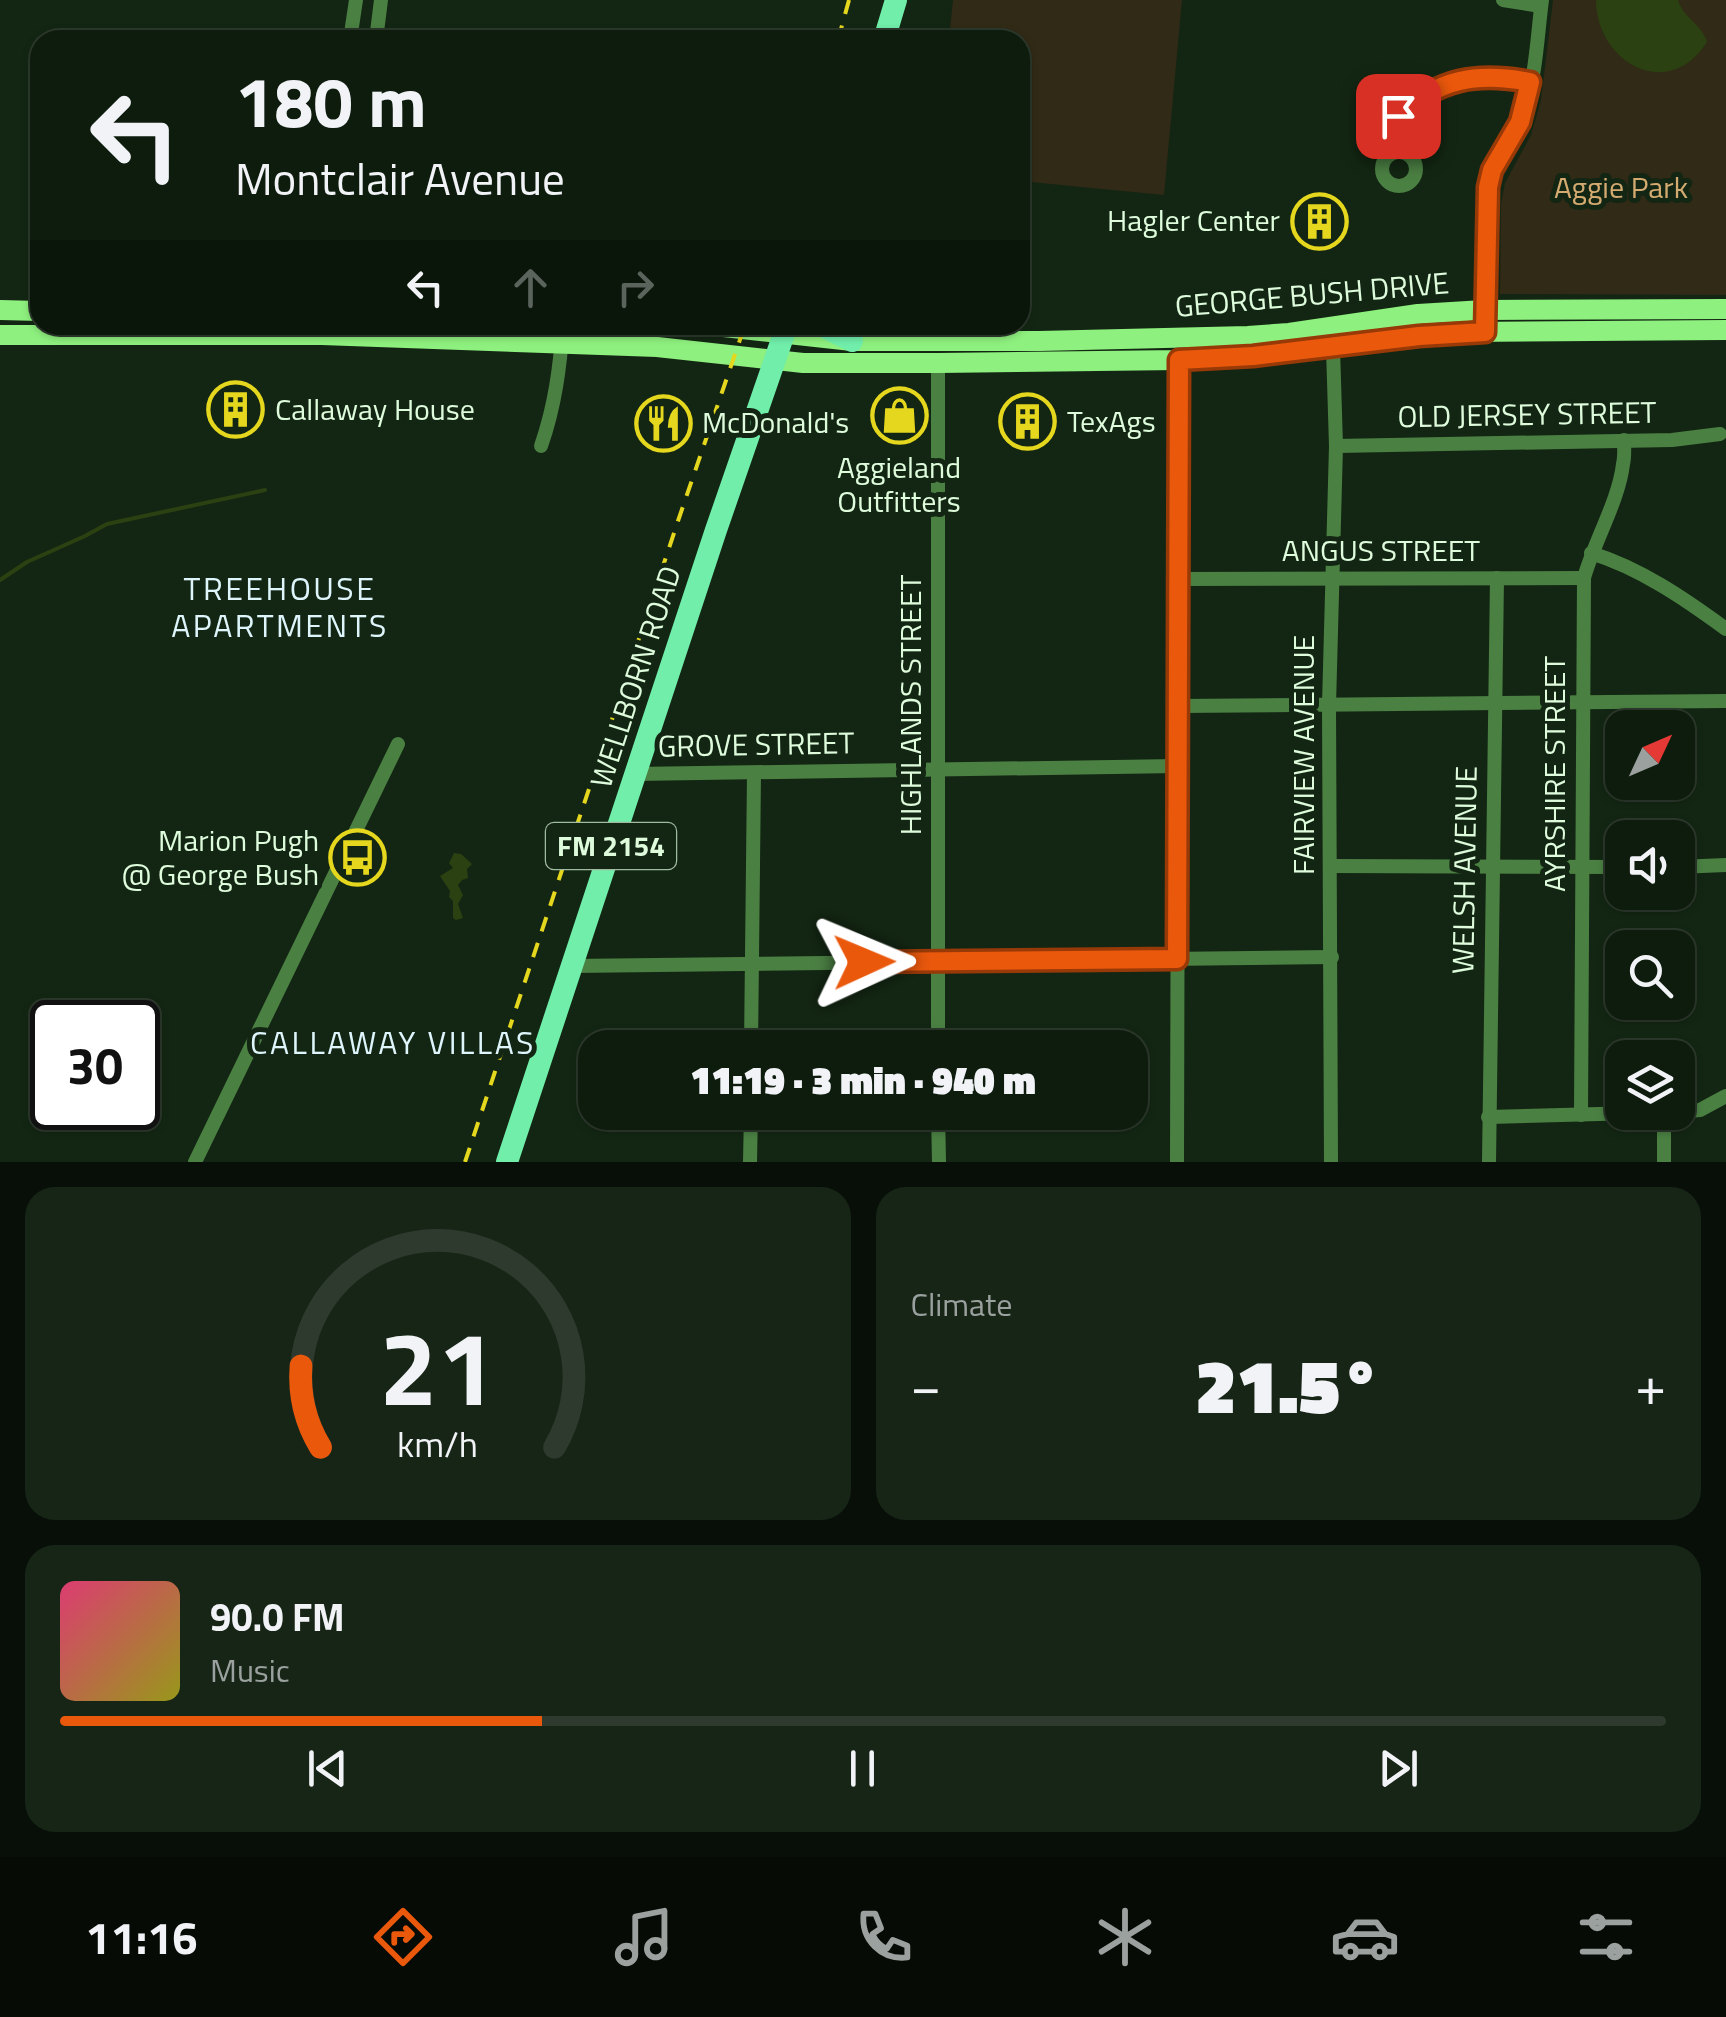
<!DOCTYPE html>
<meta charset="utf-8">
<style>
:root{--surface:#0e1c0e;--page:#172517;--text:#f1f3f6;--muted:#9ba19e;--line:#2e3a2e;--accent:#ea580c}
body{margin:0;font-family:"Titillium Web",sans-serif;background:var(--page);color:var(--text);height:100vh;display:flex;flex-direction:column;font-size:38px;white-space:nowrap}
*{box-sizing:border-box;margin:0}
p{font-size:32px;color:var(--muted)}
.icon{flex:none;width:55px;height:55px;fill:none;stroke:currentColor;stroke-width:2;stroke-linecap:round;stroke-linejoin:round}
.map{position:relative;height:1162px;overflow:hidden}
.details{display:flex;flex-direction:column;gap:25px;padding:25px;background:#080f08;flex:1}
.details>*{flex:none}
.hud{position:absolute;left:30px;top:30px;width:1000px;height:305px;border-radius:30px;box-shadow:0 2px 8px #0004,0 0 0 2px var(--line);background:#0e1c0e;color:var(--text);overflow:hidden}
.needle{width:65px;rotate:46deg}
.tools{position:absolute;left:1605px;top:710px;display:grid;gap:20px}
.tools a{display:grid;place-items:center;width:90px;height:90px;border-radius:20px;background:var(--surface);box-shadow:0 2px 8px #0004,0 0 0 2px var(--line);font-size:50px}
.speed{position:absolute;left:30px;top:1000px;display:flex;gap:20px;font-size:50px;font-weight:700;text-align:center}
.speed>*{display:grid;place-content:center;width:130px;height:130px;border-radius:50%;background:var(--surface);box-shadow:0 2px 8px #0004,0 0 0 2px var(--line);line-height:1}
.speed .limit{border:5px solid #111;border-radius:15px;background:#fff;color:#111}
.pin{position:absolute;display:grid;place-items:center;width:85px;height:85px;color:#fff;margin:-42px;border-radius:20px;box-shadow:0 5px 15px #0006}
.me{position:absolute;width:110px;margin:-55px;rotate:89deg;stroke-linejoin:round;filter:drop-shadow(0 0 8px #0008)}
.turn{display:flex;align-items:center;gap:35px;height:210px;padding:0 40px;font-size:45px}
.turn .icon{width:130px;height:130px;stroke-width:2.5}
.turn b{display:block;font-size:70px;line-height:85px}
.lanes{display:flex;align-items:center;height:95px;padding:0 40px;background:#0003;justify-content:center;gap:50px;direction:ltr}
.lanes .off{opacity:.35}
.big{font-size:75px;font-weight:800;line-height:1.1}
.details .tile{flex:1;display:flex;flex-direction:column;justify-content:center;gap:15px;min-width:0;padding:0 35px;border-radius:30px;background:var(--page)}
.details .dial{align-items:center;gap:0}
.dial svg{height:260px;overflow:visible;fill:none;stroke:var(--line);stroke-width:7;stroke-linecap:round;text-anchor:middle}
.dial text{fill:var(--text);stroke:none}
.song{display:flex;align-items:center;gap:30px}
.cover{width:120px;height:120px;border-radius:15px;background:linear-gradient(135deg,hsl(340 70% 55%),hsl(60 70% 35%))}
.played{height:10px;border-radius:5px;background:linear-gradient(90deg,var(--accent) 30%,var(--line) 30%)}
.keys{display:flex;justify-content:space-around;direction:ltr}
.heat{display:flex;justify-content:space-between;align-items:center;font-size:55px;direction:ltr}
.details .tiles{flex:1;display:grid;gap:25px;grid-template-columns:1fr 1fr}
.tile:last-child{grid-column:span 2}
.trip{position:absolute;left:578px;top:1030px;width:570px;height:100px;border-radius:30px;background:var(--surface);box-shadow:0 2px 8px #0004,0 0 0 2px var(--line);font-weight:800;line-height:100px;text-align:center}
.dock{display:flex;height:160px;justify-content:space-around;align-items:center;background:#060b06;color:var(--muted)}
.dock .icon{width:70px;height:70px}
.dock .current{color:var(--accent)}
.dock b{font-size:45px;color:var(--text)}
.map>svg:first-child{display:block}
.green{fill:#302a16}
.water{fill:#2b4111}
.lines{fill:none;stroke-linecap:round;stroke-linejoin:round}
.stream{stroke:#2b4111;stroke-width:4}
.street{stroke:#4b8043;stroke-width:14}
.secondary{stroke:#8ef07e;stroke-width:20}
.primary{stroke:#70eeaa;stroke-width:22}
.rail{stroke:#e5d71e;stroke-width:4;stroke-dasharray:15 12;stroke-linecap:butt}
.route-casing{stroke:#983908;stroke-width:25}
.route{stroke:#ea580c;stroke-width:18}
.labels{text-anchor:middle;stroke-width:10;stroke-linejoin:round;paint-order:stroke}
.shield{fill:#132613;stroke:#a1bba0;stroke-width:2.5}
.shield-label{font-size:28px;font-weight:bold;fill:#defbdc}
.park-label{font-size:30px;fill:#d3aa70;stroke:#132613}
.poi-label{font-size:30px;fill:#defbdc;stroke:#132613;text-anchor:start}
.street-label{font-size:30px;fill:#defbdc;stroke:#132613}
.neighbourhood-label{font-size:32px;letter-spacing:2.5px;fill:#def5fb;stroke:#132613}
</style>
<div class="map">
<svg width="1726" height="1162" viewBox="0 0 1726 1162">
<rect width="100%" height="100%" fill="#132613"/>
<g class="green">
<polygon points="953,0 1182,0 1164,195 1020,181 1020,40 949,40"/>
<polygon points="1553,0 1726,0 1726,295 1500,294 1501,204 1505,183 1531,135 1541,100"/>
</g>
<g class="water">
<path d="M1596 0H1678C1683 18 1702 24 1707 42 1667 104 1596 61 1596 0Z"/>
<polygon points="454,853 461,854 472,864 467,869 468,878 462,880 458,885 463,895 458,904 463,918 456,920 453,918 453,901 449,897 450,891 440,876 453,868 449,863"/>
</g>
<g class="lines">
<polyline class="stream" points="0,580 27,562 85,536 107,524 265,490"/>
<g class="street">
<polyline points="1503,0 1541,6"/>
<polyline points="350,40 356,0"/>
<polyline points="376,40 381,0"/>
<circle cx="1399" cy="169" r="17"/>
<path d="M1392 153C1374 114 1436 84 1467 79 1488 76 1510 78 1531 82"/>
<path d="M1484 319 1487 187C1494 160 1512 141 1522 116 1536 81 1537 38 1542 0"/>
<polyline points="938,363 938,1048"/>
<path d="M541 446C555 406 560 367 563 325"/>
<polyline points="1336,446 1672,440 1720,434"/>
<path d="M1591 553C1640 568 1685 599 1726 629"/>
<polyline points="1178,579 1584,578"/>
<polyline points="1178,706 1726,701"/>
<polyline points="635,774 1178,766"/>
<polyline points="1331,866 1622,867"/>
<polyline points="1678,867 1726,865"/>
<polyline points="571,966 1332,957"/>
<polyline points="751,1048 754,773"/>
<polyline points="938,1112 939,1162"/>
<polyline points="1678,1112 1700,1110 1726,1096"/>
<path d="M1581 1115 1584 578C1594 542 1619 500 1623 464 1625 456 1624 447 1624 440"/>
<polyline points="1488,1117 1674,1112"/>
<polyline points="195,1162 398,744"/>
<polyline points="750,1162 751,1112"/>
<polyline points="1177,1162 1179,360"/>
<polyline points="1331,1162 1329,705 1336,446 1333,348"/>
<polyline points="1489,1162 1497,578"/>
<polyline points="1664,1162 1664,1113"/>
</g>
<g class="secondary">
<polyline points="0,310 40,311"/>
<polyline points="705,325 852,341 1039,341 1248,336 1289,333 1418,314 1484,310 1726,309"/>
<polyline points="0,335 322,335 657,347 803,363 938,363 1179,360 1253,357 1419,336 1466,332 1726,330"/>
</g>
<g class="primary">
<polyline points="884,40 896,0"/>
<polyline points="820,325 852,341"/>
<polyline points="507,1162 716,530 787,325"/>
</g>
<g class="rail">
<polyline points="838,40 849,0"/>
<polyline points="465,1162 678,521 745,325"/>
</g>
</g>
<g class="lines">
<defs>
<path id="route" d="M864 962 1177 959 1179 360 1253 356 1419 336 1485 332 1488 187 1492 170 1520 122 1530 82C1477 72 1439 78 1398 116"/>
</defs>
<use href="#route" class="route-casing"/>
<use href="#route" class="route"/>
</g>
<defs>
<symbol id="building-ring" viewBox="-11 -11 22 22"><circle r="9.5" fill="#132613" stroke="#e5d71e" stroke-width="1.5"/><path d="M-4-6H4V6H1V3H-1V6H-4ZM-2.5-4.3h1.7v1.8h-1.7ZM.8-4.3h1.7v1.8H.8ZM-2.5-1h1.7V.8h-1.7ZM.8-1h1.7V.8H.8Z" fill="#e5d71e"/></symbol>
<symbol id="shop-ring" viewBox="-11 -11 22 22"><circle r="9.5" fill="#132613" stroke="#e5d71e" stroke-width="1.5"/><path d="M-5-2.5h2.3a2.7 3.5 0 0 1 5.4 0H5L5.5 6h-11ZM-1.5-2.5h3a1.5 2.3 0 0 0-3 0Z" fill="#e5d71e"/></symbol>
<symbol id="restaurant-ring" viewBox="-11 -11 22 22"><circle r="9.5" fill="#132613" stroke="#e5d71e" stroke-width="1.5"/><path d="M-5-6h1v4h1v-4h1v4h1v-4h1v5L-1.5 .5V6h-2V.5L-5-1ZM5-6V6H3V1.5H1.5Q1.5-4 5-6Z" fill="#e5d71e"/></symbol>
<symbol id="bus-ring" viewBox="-11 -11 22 22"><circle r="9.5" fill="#132613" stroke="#e5d71e" stroke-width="1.5"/><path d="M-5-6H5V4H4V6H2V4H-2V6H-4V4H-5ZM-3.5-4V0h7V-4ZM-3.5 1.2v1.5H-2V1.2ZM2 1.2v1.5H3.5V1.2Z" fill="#e5d71e"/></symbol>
</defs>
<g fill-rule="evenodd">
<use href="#building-ring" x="1288" y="190" width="63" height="63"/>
<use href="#building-ring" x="204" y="378" width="63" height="63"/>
<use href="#shop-ring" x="868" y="384" width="63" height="63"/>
<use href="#building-ring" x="996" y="390" width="63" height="63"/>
<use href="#restaurant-ring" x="632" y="392" width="63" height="63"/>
<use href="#bus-ring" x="326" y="826" width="63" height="63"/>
</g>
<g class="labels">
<rect class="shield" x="546" y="823" width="130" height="46" rx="8"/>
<g class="shield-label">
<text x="611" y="856">FM 2154</text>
</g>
<g class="park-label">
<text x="1621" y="198">Aggie Park</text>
</g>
<g class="poi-label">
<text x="1280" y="231" text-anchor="end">Hagler Center</text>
<text x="275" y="420">Callaway House</text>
<text x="1067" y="432">TexAgs</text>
<text x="702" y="433">McDonald's</text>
<text x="899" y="478" text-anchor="middle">Aggieland<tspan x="899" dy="34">Outfitters</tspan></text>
<text x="319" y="851" text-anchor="end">Marion Pugh<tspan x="319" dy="34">@ George Bush</tspan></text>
</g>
<g class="street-label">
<text transform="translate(1312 295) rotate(-5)" y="10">GEORGE BUSH DRIVE</text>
<text transform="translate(1527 415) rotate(-1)" y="10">OLD JERSEY STREET</text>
<text x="1381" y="561">ANGUS STREET</text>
<text transform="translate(636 677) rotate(-72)" y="10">WELLBORN ROAD</text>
<text transform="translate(911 705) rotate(-90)" y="10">HIGHLANDS STREET</text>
<text transform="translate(756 745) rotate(-1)" y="10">GROVE STREET</text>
<text transform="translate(1304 755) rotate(-90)" y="10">FAIRVIEW AVENUE</text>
<text transform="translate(1555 774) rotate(-90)" y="10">AYRSHIRE STREET</text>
<text transform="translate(1465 870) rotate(-89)" y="10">WELSH AVENUE</text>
</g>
<g class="neighbourhood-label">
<text x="280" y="600">TREEHOUSE<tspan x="280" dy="37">APARTMENTS</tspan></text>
<text x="393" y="1054">CALLAWAY VILLAS</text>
</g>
</g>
</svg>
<div class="tools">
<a><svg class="needle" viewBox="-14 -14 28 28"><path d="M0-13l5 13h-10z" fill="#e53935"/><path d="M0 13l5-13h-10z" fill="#9ba19e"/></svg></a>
<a><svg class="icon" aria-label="sound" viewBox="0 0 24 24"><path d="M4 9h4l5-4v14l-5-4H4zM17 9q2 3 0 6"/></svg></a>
<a><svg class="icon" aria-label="search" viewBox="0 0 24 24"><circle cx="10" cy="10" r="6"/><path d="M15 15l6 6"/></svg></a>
<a><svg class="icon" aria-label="layers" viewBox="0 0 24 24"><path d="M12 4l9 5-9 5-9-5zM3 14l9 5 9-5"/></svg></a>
</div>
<div class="speed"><div class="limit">30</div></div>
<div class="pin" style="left:1398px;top:116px;background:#d93025"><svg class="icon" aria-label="arrive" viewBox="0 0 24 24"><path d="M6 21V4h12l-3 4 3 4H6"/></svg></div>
<svg class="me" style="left:864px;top:962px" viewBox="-20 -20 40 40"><path d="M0-17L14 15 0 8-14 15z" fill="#ea580c" stroke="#fff" stroke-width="4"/></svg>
<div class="trip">11:19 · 3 min · 940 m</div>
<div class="hud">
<div class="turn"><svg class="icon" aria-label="left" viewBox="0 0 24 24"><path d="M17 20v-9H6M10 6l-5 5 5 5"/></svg><div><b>180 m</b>Montclair Avenue</div></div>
<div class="lanes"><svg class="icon" aria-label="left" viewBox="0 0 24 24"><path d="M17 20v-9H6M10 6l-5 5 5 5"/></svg><svg class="icon off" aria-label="ahead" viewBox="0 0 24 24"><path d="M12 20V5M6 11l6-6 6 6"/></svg><svg class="icon off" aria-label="right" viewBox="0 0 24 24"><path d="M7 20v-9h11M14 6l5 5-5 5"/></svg></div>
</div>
</div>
<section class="details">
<div class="tiles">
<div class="tile dial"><svg viewBox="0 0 100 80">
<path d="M14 69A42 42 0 1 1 86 69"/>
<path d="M14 69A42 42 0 0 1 8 44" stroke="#ea580c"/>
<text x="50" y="56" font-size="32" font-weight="700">21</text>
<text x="50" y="72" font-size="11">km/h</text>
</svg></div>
<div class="tile"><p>Climate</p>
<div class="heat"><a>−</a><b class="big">21.5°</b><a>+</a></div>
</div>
<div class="tile">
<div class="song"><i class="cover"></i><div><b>90.0 FM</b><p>Music</p></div></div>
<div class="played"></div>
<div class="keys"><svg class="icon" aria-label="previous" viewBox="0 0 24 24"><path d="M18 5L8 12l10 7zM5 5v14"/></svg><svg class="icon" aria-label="pause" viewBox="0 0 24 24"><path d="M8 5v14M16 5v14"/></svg><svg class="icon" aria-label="next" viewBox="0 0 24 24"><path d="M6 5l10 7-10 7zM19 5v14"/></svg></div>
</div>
</div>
</section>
<nav class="dock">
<b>11:16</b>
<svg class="icon current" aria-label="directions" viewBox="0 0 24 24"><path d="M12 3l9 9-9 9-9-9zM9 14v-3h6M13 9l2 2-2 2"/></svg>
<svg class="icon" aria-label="music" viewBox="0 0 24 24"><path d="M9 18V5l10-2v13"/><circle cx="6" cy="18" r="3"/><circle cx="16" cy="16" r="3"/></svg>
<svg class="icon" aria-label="phone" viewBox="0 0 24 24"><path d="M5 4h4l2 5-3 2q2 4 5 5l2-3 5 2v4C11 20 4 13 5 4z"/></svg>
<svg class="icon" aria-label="climate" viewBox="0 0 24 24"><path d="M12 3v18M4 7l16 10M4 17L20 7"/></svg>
<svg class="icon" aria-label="car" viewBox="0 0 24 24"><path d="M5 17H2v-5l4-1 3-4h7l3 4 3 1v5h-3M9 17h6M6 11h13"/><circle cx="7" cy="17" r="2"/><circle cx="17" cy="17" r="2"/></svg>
<svg class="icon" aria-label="filters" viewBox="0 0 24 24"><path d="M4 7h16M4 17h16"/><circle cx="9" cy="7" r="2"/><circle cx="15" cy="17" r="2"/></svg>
</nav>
